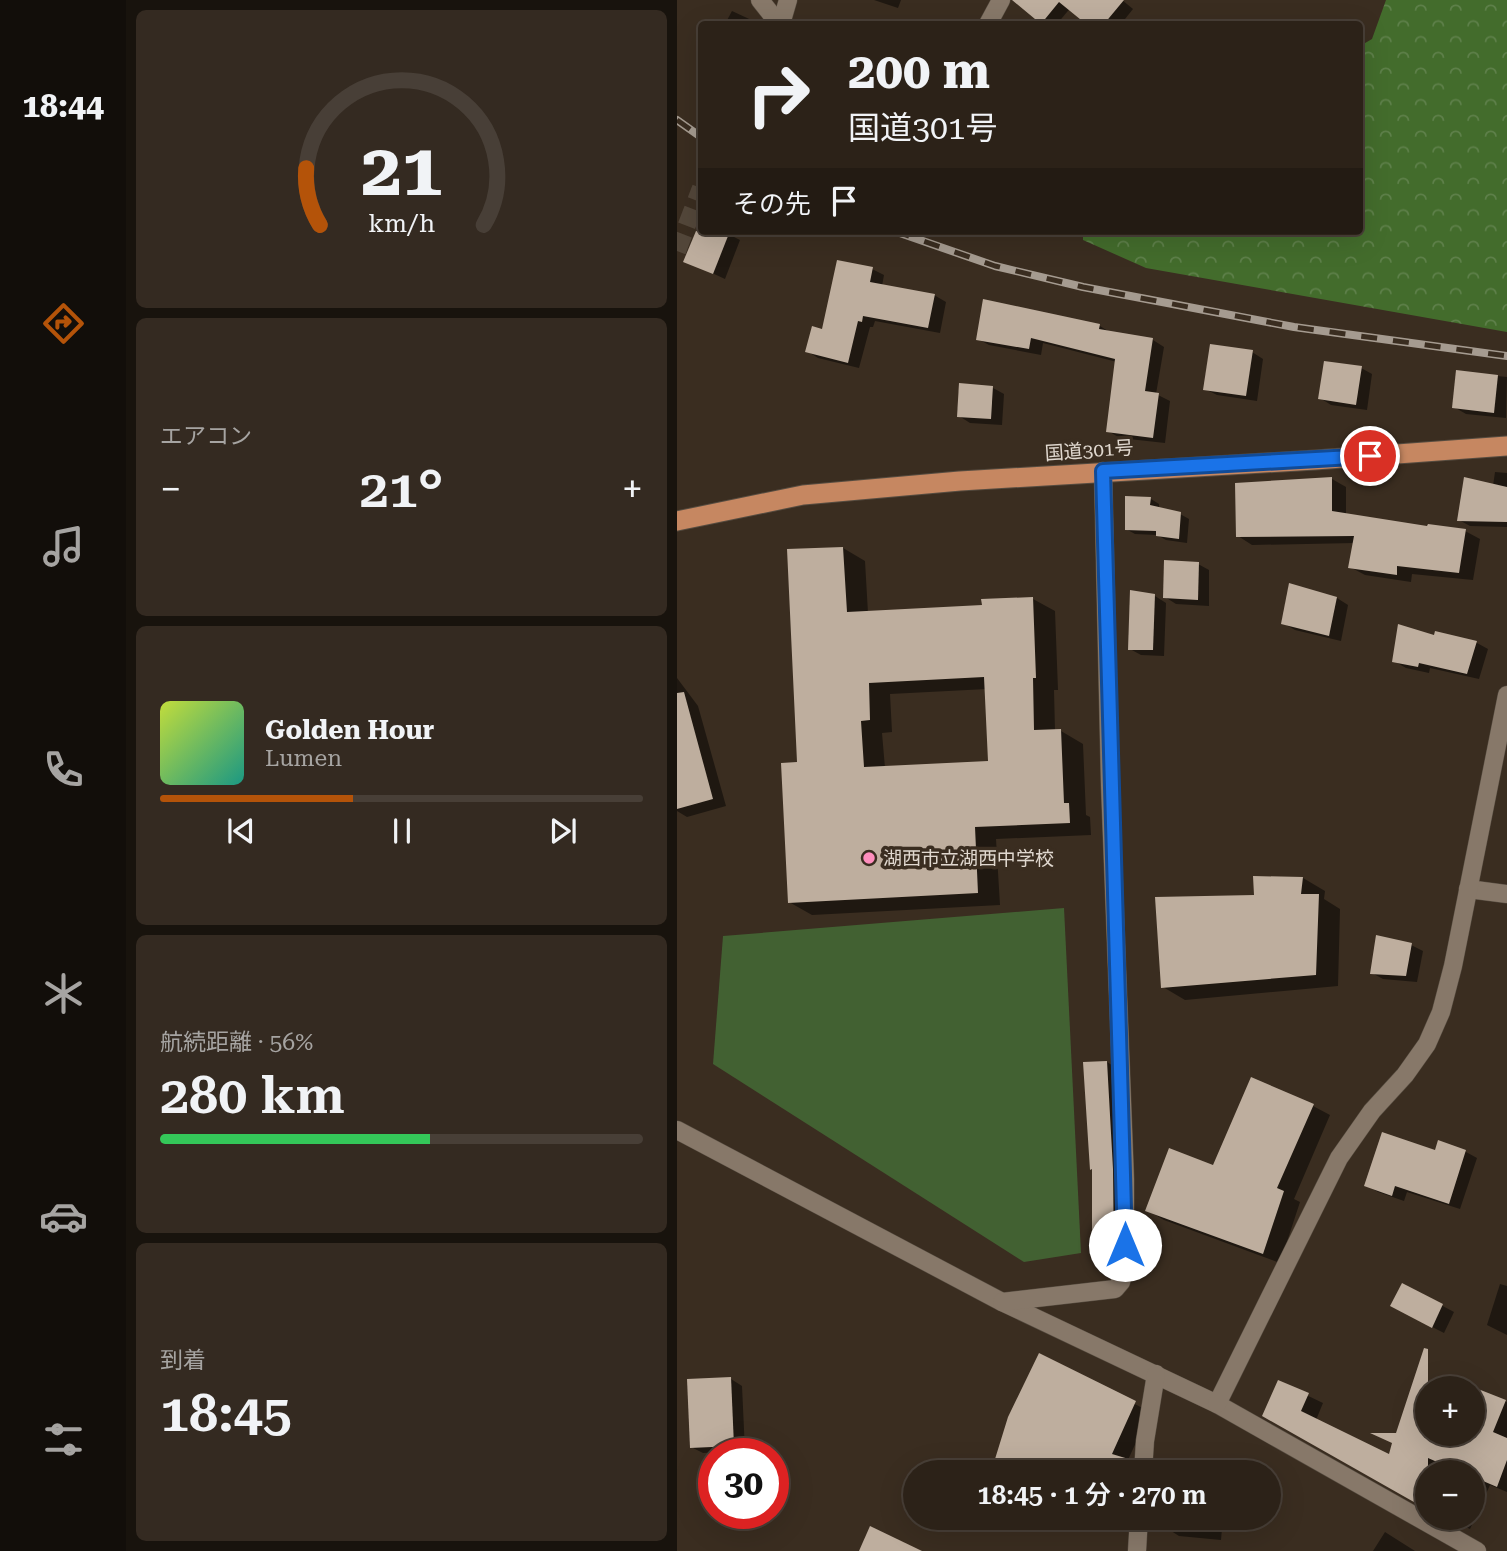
<!DOCTYPE html>
<html lang="ja">
<meta charset="utf-8">
<style>
:root{--surface:#2c2218;--page:#342a21;--text:#f1f3f6;--muted:#a6a4a2;--line:#483f37;--accent:#b45309}
body{margin:0;font-family:"Roboto Serif","Noto Sans JP",serif;background:var(--page);color:var(--text);height:100vh;display:flex;flex-direction:column;font-size:26px;white-space:nowrap}
*{box-sizing:border-box;margin:0}
p{font-size:23px;color:var(--muted)}
.icon{flex:none;width:38px;height:38px;fill:none;stroke:currentColor;stroke-width:2;stroke-linecap:round;stroke-linejoin:round}
.map{position:relative;flex:1;overflow:hidden}
.panel{display:flex;flex-direction:column;gap:10px;padding:10px;background:#18130d;width:551px}
.panel>*{flex:none}
.hud{position:absolute;left:21px;top:21px;width:665px;height:214px;border-radius:7px;box-shadow:0 7px 28px #0002,0 0 0 2px var(--line);background:#2c2218;color:var(--text);overflow:hidden}
.controls{position:absolute;left:738px;top:1376px;display:grid;gap:14px}
.controls a{display:grid;place-items:center;width:70px;height:70px;border-radius:50%;background:var(--surface);box-shadow:0 7px 28px #0002,0 0 0 2px var(--line);font-size:35px}
.speed{position:absolute;left:21px;top:1438px;display:flex;gap:14px;font-size:35px;font-weight:700;text-align:center}
.speed>*{display:grid;place-content:center;width:91px;height:91px;border-radius:50%;background:var(--surface);box-shadow:0 7px 28px #0002,0 0 0 2px var(--line);line-height:1}
.speed .limit{border:10px solid #d22;background:#fff;color:#111}
.pin{position:absolute;display:grid;place-items:center;width:60px;height:60px;color:#fff;margin:-30px;border:4px solid #fff;border-radius:50%;box-shadow:0 2px 7px #0007}
.me{position:absolute;width:77px;margin:-38px;rotate:0deg;stroke-linejoin:round;filter:drop-shadow(0 0 5px #0008)}
.turn{display:flex;align-items:center;gap:24px;height:147px;padding:0 35px;font-size:32px}
.turn .icon{width:91px;height:91px;stroke-width:2.5}
.turn b{display:block;font-size:49px;line-height:60px}
.then{display:flex;align-items:center;height:66px;padding:0 35px;background:#0003;gap:14px;font-size:26px}
.big{font-size:52px;font-weight:600;line-height:1.1}
.panel .tile{flex:1;display:flex;flex-direction:column;justify-content:center;gap:10px;min-width:0;padding:0 24px;border-radius:10px;background:var(--page)}
.panel .dial{align-items:center;gap:0}
.dial svg{height:182px;overflow:visible;fill:none;stroke:var(--line);stroke-width:7;stroke-linecap:round;text-anchor:middle}
.dial text{fill:var(--text);stroke:none}
.song{display:flex;align-items:center;gap:21px}
.cover{width:84px;height:84px;border-radius:10px;background:linear-gradient(135deg,hsl(70 70% 55%),hsl(170 70% 35%))}
.played{height:7px;border-radius:4px;background:linear-gradient(90deg,var(--accent) 40%,var(--line) 40%)}
.keys{display:flex;justify-content:space-around;direction:ltr}
.heat{display:flex;justify-content:space-between;align-items:center;font-size:38px;direction:ltr}
.charge{height:10px;border-radius:5px;background:linear-gradient(90deg,#34c759 56%,var(--line) 0)}
.trip{position:absolute;left:226px;top:1460px;width:378px;height:70px;border-radius:35px;background:var(--surface);box-shadow:0 7px 28px #0002,0 0 0 2px var(--line);font-weight:600;line-height:70px;text-align:center}
main{display:flex;flex:1;min-height:0}
.tabs{display:flex;flex-direction:column;width:126px;justify-content:space-around;align-items:center;background:#120e0a;color:var(--muted)}
.tabs .icon{width:49px;height:49px}
.tabs .current{color:var(--accent)}
.tabs b{font-size:32px;color:var(--text)}
.map>svg:first-child{display:block}
.green{fill:#426132}
.forest{fill:url(#forest-crowns)}
.shadow{fill:#0007;fill-rule:evenodd}
.building{fill:#beae9e;fill-rule:evenodd}
.lines{fill:none;stroke-linecap:round;stroke-linejoin:round}
.minor-tunnel{stroke:#53473a;stroke-width:18;stroke-dasharray:18 9;stroke-linecap:butt}
.minor-casing{stroke:#564c40;stroke-width:19}
.trunk-casing{stroke:#564c40;stroke-width:21}
.minor{stroke:#877869;stroke-width:18}
.trunk{stroke:#c68761;stroke-width:19}
.rail-casing{stroke:#a59b90;stroke-width:8}
.rail{stroke:#3a2d20;stroke-width:5;stroke-dasharray:16;stroke-linecap:butt}
.route-casing{stroke:#114b97;stroke-width:18}
.route{stroke:#1a73e8;stroke-width:12}
.poi-dot{fill:#fe8ebd;stroke:#3a2d20;stroke-width:2.5}
.labels{text-anchor:middle;stroke-width:7;stroke-linejoin:round;paint-order:stroke}
.street-label{font-size:19px;fill:#e0d8cf;stroke:#3a2d20}
.poi-label{font-size:19px;fill:#e0d8cf;stroke:#3a2d20;text-anchor:start}
</style>
<main>
<nav class="tabs">
<b>18:44</b>
<svg class="icon current" aria-label="directions" viewBox="0 0 24 24"><path d="M12 3l9 9-9 9-9-9zM9 14v-3h6M13 9l2 2-2 2"/></svg>
<svg class="icon" aria-label="music" viewBox="0 0 24 24"><path d="M9 18V5l10-2v13"/><circle cx="6" cy="18" r="3"/><circle cx="16" cy="16" r="3"/></svg>
<svg class="icon" aria-label="phone" viewBox="0 0 24 24"><path d="M5 4h4l2 5-3 2q2 4 5 5l2-3 5 2v4C11 20 4 13 5 4z"/></svg>
<svg class="icon" aria-label="climate" viewBox="0 0 24 24"><path d="M12 3v18M4 7l16 10M4 17L20 7"/></svg>
<svg class="icon" aria-label="car" viewBox="0 0 24 24"><path d="M5 17H2v-5l4-1 3-4h7l3 4 3 1v5h-3M9 17h6M6 11h13"/><circle cx="7" cy="17" r="2"/><circle cx="17" cy="17" r="2"/></svg>
<svg class="icon" aria-label="filters" viewBox="0 0 24 24"><path d="M4 7h16M4 17h16"/><circle cx="9" cy="7" r="2"/><circle cx="15" cy="17" r="2"/></svg>
</nav>
<section class="panel">
<div class="tile dial"><svg viewBox="0 0 100 80">
<path d="M14 69A42 42 0 1 1 86 69"/>
<path d="M14 69A42 42 0 0 1 8 44" stroke="#b45309"/>
<text x="50" y="56" font-size="32" font-weight="700">21</text>
<text x="50" y="72" font-size="11">km/h</text>
</svg></div>
<div class="tile"><p>エアコン</p>
<div class="heat"><a>−</a><b class="big">21°</b><a>+</a></div>
</div>
<div class="tile">
<div class="song"><i class="cover"></i><div><b>Golden Hour</b><p>Lumen</p></div></div>
<div class="played"></div>
<div class="keys"><svg class="icon" aria-label="previous" viewBox="0 0 24 24"><path d="M18 5L8 12l10 7zM5 5v14"/></svg><svg class="icon" aria-label="pause" viewBox="0 0 24 24"><path d="M8 5v14M16 5v14"/></svg><svg class="icon" aria-label="next" viewBox="0 0 24 24"><path d="M6 5l10 7-10 7zM19 5v14"/></svg></div>
</div>
<div class="tile"><p>航続距離 · 56%</p><b class="big">280 km</b><div class="charge"></div></div>
<div class="tile"><p>到着</p><b class="big">18:45</b></div>
</section>
<div class="map">
<svg width="830" height="1551" viewBox="0 0 830 1551">
<defs>
<pattern id="forest-crowns" width="20" height="18" patternUnits="userSpaceOnUse" patternTransform="scale(1.75)"><rect width="20" height="18" fill="#436c2c"/><path d="M2 6a3 3 0 1 1 6 0M12 15a3 3 0 1 1 6 0" fill="none" stroke="#5e804a"/></pattern>
</defs>
<rect width="100%" height="100%" fill="#3a2d20"/>
<polygon class="green" points="387,908 404,1253 347,1262 36,1064 46,936"/>
<polygon class="forest" points="709,0 830,0 830,332 469,268 406,240 406,231 682,231 683,46 695,39"/>
<g class="shadow">
<polygon points="197,0 224,0 221,8"/>
<polygon points="350,0 400,0 380,24 365,22 345,6"/>
<polygon points="414,0 445,0 456,9 444,24 412,24 401,15"/>
<polygon points="55,11 83,24 48,24"/>
<polygon points="24,223 24,231 45,231 63,240 48,279 9,261"/>
<polygon points="195,269 207,275 205,286 257,295 269,302 263,333 198,321 196,327 193,327 182,368 141,358 130,351"/>
<polygon points="423,326 434,333 476,340 487,347 479,394 493,401 488,443 443,438 431,431 440,362 366,343 364,355 312,345 301,339"/>
<polygon points="575,352 586,359 580,401 540,395 528,389"/>
<polygon points="684,368 695,374 690,410 654,405 643,398"/>
<polygon points="781,372 830,377 829,418 789,414 777,407"/>
<polygon points="316,388 327,394 325,425 293,423 282,416"/>
<polygon points="818,472 830,473 830,527 793,526 782,520 816,486"/>
<polygon points="655,479 669,487 669,515 752,528 788,531 803,539 796,580 735,574 734,582 688,575 673,567 678,543 575,545 561,536"/>
<polygon points="474,499 482,504 482,509 503,514 512,519 510,543 489,540 480,535 458,534 449,529"/>
<path d="M166 548 188 561 191 613 306 607 356 599 378 611 381 690H377L378 731H384L406 744 409 815 413 817 414 835 319 839 323 905 135 915 112 902 122 764ZM310 689 313 762 208 768 205 733 215 732 213 694Z"/>
<polygon points="521,564 532,570 532,606 499,604 488,597"/>
<polygon points="478,596 489,603 487,656 464,655 453,649"/>
<polygon points="660,598 671,605 664,641 618,630 606,623"/>
<polygon points="760,634 800,643 811,649 802,679 753,668 752,673 729,668 717,661 758,638"/>
<polygon points="0,678 21,706 49,806 10,817 0,811"/>
<polygon points="626,878 648,891 647,899 663,909 661,986 508,1000 486,987 579,897"/>
<polygon points="734,945 746,951 740,982 706,979 695,973"/>
<polygon points="430,1062 441,1069 448,1263 429,1264 417,1257"/>
<polygon points="636,1106 653,1115 617,1199 623,1202 603,1263 487,1220 470,1210"/>
<polygon points="762,1143 789,1152 800,1158 783,1209 730,1192 727,1201 701,1192 689,1185 759,1152"/>
<polygon points="823,1284 830,1286 830,1335 810,1325"/>
<polygon points="726,1285 777,1312 767,1333 726,1312"/>
<polygon points="739,1377 775,1388 751,1388 751,1433 796,1433 796,1388 830,1402 830,1492 813,1485 793,1529 767,1517 796,1517 796,1472 751,1472 587,1416 602,1382 646,1403 639,1420 713,1457"/>
<polygon points="54,1379 65,1386 68,1451 26,1453 14,1447"/>
<polygon points="416,1382 473,1412 450,1462 458,1467 457,1472 316,1472"/>
<polygon points="492,1517 546,1517 544,1540 502,1536 491,1529"/>
<polygon points="708,1532 719,1539 738,1551 696,1551"/>
</g>
<g class="building">
<polygon points="335,0 447,0 427,24 409,24 382,2 364,24"/>
<polygon points="19,231 53,231 36,274 6,262"/>
<polygon points="160,260 196,267 193,282 258,294 251,328 186,316 185,322 181,321 171,363 128,352 135,326 145,329"/>
<polygon points="306,299 423,324 422,329 476,338 468,391 482,393 476,438 429,432 438,359 354,338 352,349 299,340"/>
<polygon points="533,344 576,350 569,396 526,390"/>
<polygon points="647,361 685,366 679,405 641,399"/>
<polygon points="779,370 821,375 817,413 775,408"/>
<polygon points="282,383 316,386 314,419 280,417"/>
<polygon points="655,477 655,511 750,526 751,524 789,529 782,573 720,566 720,575 671,568 677,536 559,537 558,483"/>
<polygon points="787,477 830,487 830,522 780,521"/>
<polygon points="448,496 474,497 473,505 504,512 502,539 479,536 479,531 448,530"/>
<path d="M166 547 170 612 305 605 304 599 356 597 359 678H356L357 730 384 729 387 803H392L393 823 298 827 301 893 111 903 104 763 120 762 110 549ZM307 677 311 761 187 767 184 721 193 720 192 683Z"/>
<polygon points="487,560 522,562 521,600 486,598"/>
<polygon points="612,583 660,597 652,636 604,624"/>
<polygon points="453,590 478,594 476,650 451,650"/>
<polygon points="721,624 757,635 758,631 800,641 790,674 742,663 741,667 715,662"/>
<polygon points="7,692 36,799 0,809 0,693"/>
<polygon points="576,876 626,877 624,894 642,894 639,975 484,988 478,897 577,895"/>
<polygon points="699,935 735,943 729,976 693,974"/>
<polygon points="430,1061 436,1169 437,1258 415,1258 415,1169 413,1170 406,1062"/>
<polygon points="574,1077 637,1104 600,1188 607,1191 586,1254 468,1211 492,1148 536,1165"/>
<polygon points="705,1132 758,1150 761,1140 789,1150 772,1204 718,1186 715,1196 687,1186"/>
<polygon points="725,1283 766,1304 755,1328 713,1306"/>
<polygon points="747,1348 751,1349 751,1433 796,1433 796,1387 829,1400 816,1432 830,1438 830,1460 820,1487 799,1478 796,1480 796,1472 783,1472 751,1458 751,1510 585,1416 601,1380 632,1393 624,1411 712,1454 715,1443 693,1433 719,1433"/>
<polygon points="362,1353 459,1401 435,1454 455,1460 455,1472 314,1472 331,1417"/>
<polygon points="54,1377 57,1446 13,1448 10,1379"/>
<polygon points="193,1526 245,1551 182,1551"/>
</g>
<g class="lines">
<polyline class="minor-tunnel" points="0,251 24,188"/>
<defs>
<g id="minor">
<polyline points="83,0 102,24"/>
<polyline points="104,24 111,0"/>
<polyline points="311,24 324,0"/>
<polyline points="791,889 830,894"/>
<polyline points="0,1130 325,1302 540,1404 800,1551"/>
<polyline points="325,1302 438,1289 444,1282 448,1267 448,1179 433,785 426,471"/>
<polyline points="540,1404 662,1158 695,1111 728,1075 750,1044 764,1012 776,966 830,695"/>
<polyline points="466,1472 468,1441 479,1374"/>
<polyline points="460,1551 462,1517"/>
</g>
<polyline id="trunk" points="0,521 126,495 283,481 638,460 830,446"/>
</defs>
<use href="#minor" class="minor-casing"/>
<use href="#trunk" class="trunk-casing"/>
<use href="#minor" class="minor"/>
<use href="#trunk" class="trunk"/>
<defs>
<g id="rail">
<polyline points="0,120 24,137"/>
<polyline points="217,231 318,266 406,287 617,327 830,356"/>
</g>
</defs>
<use href="#rail" class="rail-casing"/>
<use href="#rail" class="rail"/>
</g>
<g class="lines">
<defs>
<polyline id="route" points="448,1245 426,471 693,456"/>
</defs>
<use href="#route" class="route-casing"/>
<use href="#route" class="route"/>
</g>
<circle class="poi-dot" cx="192" cy="858" r="7"/>
<g class="labels">
<g class="street-label">
<text transform="translate(412 450) rotate(-4)" y="7">国道301号</text>
</g>
<g class="poi-label">
<text x="206" y="865">湖西市立湖西中学校</text>
</g>
</g>
</svg>
<div class="controls">
<a>+</a>
<a>−</a>
</div>
<div class="speed"><div class="limit">30</div></div>
<div class="pin" style="left:693px;top:456px;background:#d93025"><svg class="icon" aria-label="arrive" viewBox="0 0 24 24"><path d="M6 21V4h12l-3 4 3 4H6"/></svg></div>
<svg class="me" style="left:448px;top:1245px" viewBox="-20 -20 40 40"><circle r="19" fill="#fff"/><path d="M0-13L10 11 0 6-10 11z" fill="#1a73e8"/></svg>
<div class="trip">18:45 · 1 分 · 270 m</div>
<div class="hud">
<div class="turn"><svg class="icon" aria-label="right" viewBox="0 0 24 24"><path d="M7 20v-9h11M14 6l5 5-5 5"/></svg><div><b>200 m</b>国道301号</div></div>
<div class="then">その先<svg class="icon" aria-label="arrive" viewBox="0 0 24 24"><path d="M6 21V4h12l-3 4 3 4H6"/></svg></div>
</div>
</div>
</main>
